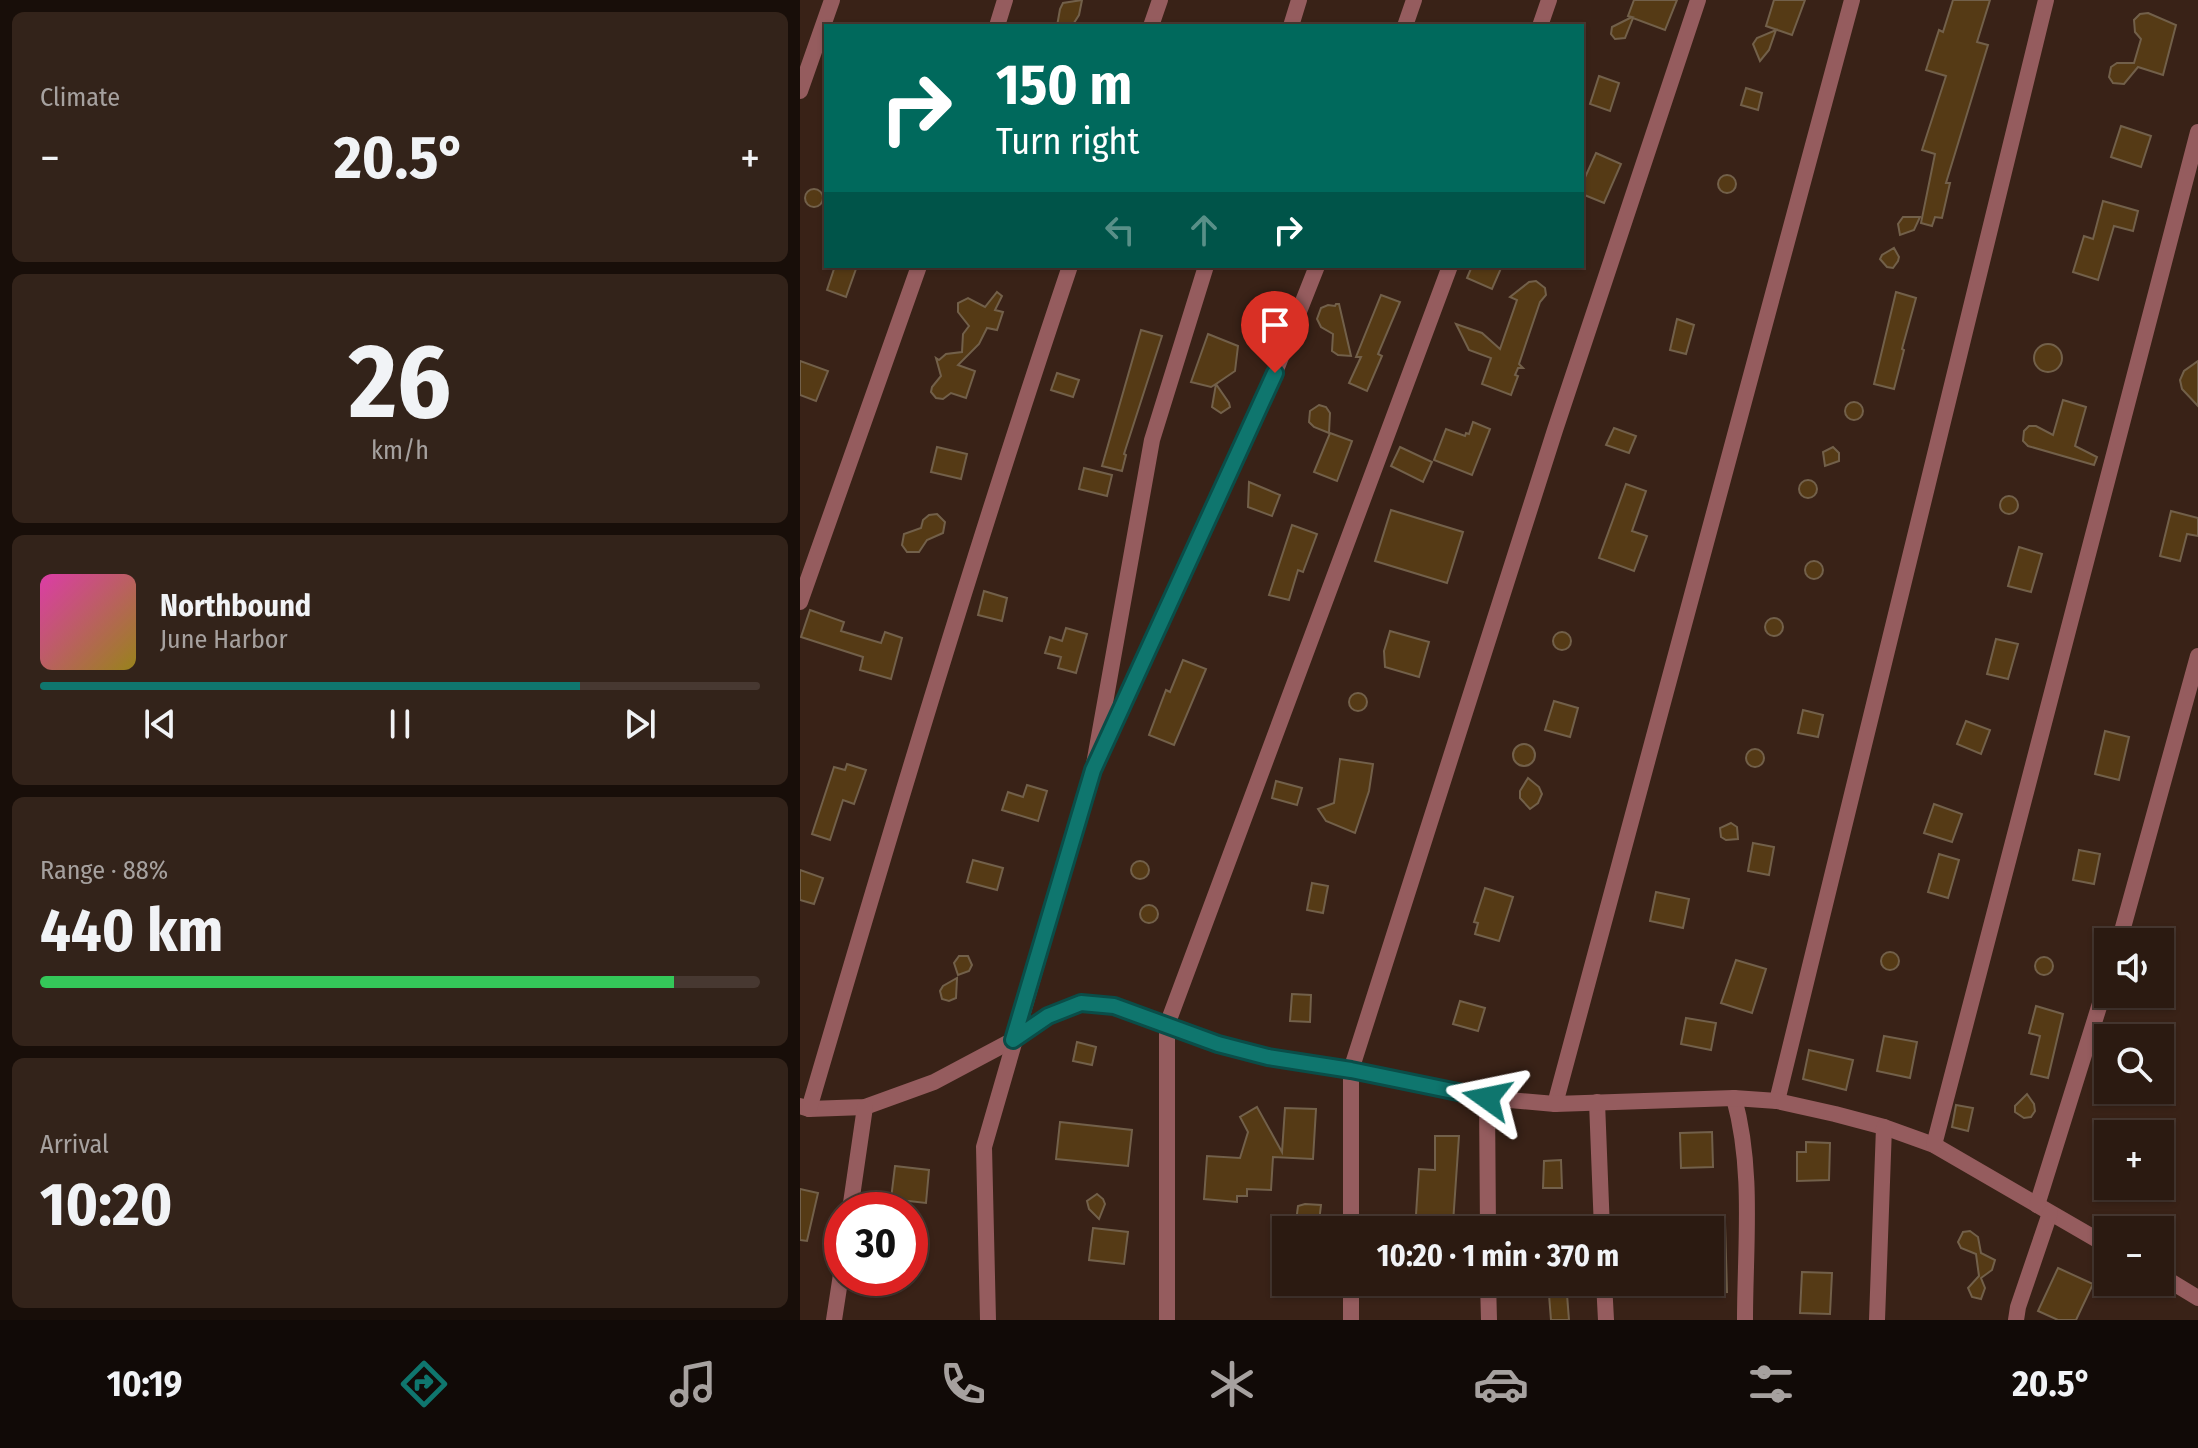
<!DOCTYPE html>
<meta charset="utf-8">
<style>
:root{--surface:#2b1a11;--page:#33231a;--text:#f1f3f6;--muted:#a6a19f;--line:#473831;--accent:#0f766e}
body{margin:0;font-family:"Fira Sans Condensed",sans-serif;background:var(--page);color:var(--text);height:100vh;display:flex;flex-direction:column;font-size:30px;white-space:nowrap}
*{box-sizing:border-box;margin:0}
p{font-size:26px;color:var(--muted)}
.icon{flex:none;width:44px;height:44px;fill:none;stroke:currentColor;stroke-width:2;stroke-linecap:round;stroke-linejoin:round}
.map{position:relative;flex:1;overflow:hidden}
.drawer{display:flex;flex-direction:column;gap:12px;padding:12px;background:#180e09;width:800px}
.drawer>*{flex:none}
.hud{position:absolute;left:24px;top:24px;width:760px;height:244px;border-radius:0px;box-shadow:0 2px 6px #0004,0 0 0 2px var(--line);background:#00695c;color:#fff;overflow:hidden}
.controls{position:absolute;left:1294px;top:928px;display:grid;gap:16px}
.controls a{display:grid;place-items:center;width:80px;height:80px;border-radius:0px;background:var(--surface);box-shadow:0 2px 6px #0004,0 0 0 2px var(--line);font-size:40px}
.speed{position:absolute;left:24px;top:1192px;display:flex;gap:16px;font-size:40px;font-weight:700;text-align:center}
.speed>*{display:grid;place-content:center;width:104px;height:104px;border-radius:50%;background:var(--surface);box-shadow:0 2px 6px #0004,0 0 0 2px var(--line);line-height:1}
.speed .limit{border:12px solid #d22;background:#fff;color:#111}
.pin{position:absolute;display:grid;place-items:center;width:68px;height:68px;color:#fff;margin:-82px -34px;border-radius:50% 50% 50% 0;rotate:-45deg;box-shadow:0 0 8px #0007}
.pin .icon{rotate:45deg}
.me{position:absolute;width:88px;margin:-44px;rotate:282deg;stroke-linejoin:round;filter:drop-shadow(0 0 6px #0008)}
.turn{display:flex;align-items:center;gap:28px;height:168px;padding:0 40px;font-size:36px}
.turn .icon{width:104px;height:104px;stroke-width:2.5}
.turn b{display:block;font-size:56px;line-height:68px}
.lanes{display:flex;align-items:center;height:76px;padding:0 40px;background:#0003;justify-content:center;gap:40px;direction:ltr}
.lanes .off{opacity:.35}
.big{font-size:60px;font-weight:700;line-height:1.1}
.drawer .widget{flex:1;display:flex;flex-direction:column;justify-content:center;gap:12px;min-width:0;padding:0 28px;border-radius:12px;background:var(--page)}
.drawer .dial{align-items:center;gap:0}
.dial b{font-size:104px;line-height:1}
.song{display:flex;align-items:center;gap:24px}
.cover{width:96px;height:96px;border-radius:12px;background:linear-gradient(135deg,hsl(320 70% 55%),hsl(50 70% 35%))}
.played{height:8px;border-radius:4px;background:linear-gradient(90deg,var(--accent) 75%,var(--line) 75%)}
.keys{display:flex;justify-content:space-around;direction:ltr}
.heat{display:flex;justify-content:space-between;align-items:center;font-size:44px;direction:ltr}
.charge{height:12px;border-radius:6px;background:linear-gradient(90deg,#34c759 88%,var(--line) 0)}
.trip{position:absolute;left:472px;top:1216px;width:452px;height:80px;border-radius:0px;background:var(--surface);box-shadow:0 2px 6px #0004,0 0 0 2px var(--line);font-weight:700;line-height:80px;text-align:center}
.dock{display:flex;height:128px;justify-content:space-around;align-items:center;background:#110a07;color:var(--muted)}
.dock .icon{width:56px;height:56px}
.dock .active{color:var(--accent)}
.dock b{font-size:36px;color:var(--text)}
main{display:flex;flex:1;min-height:0}
.map>svg:first-child{display:block}
.building{fill:#553a15;stroke:#72604a;stroke-width:2}
.lines{fill:none;stroke-linecap:round;stroke-linejoin:round}
.street{stroke:#955c5e;stroke-width:16}
.route-casing{stroke:#0a4d48;stroke-width:20}
.route{stroke:#0f766e;stroke-width:14}
</style>
<main>
<section class="drawer">
<div class="widget"><p>Climate</p>
<div class="heat"><a>−</a><b class="big">20.5°</b><a>+</a></div>
</div>
<div class="widget dial"><b>26</b><p>km/h</p></div>
<div class="widget">
<div class="song"><i class="cover"></i><div><b>Northbound</b><p>June Harbor</p></div></div>
<div class="played"></div>
<div class="keys"><svg class="icon" aria-label="previous" viewBox="0 0 24 24"><path d="M18 5L8 12l10 7zM5 5v14"/></svg><svg class="icon" aria-label="pause" viewBox="0 0 24 24"><path d="M8 5v14M16 5v14"/></svg><svg class="icon" aria-label="next" viewBox="0 0 24 24"><path d="M6 5l10 7-10 7zM19 5v14"/></svg></div>
</div>
<div class="widget"><p>Range · 88%</p><b class="big">440 km</b><div class="charge"></div></div>
<div class="widget"><p>Arrival</p><b class="big">10:20</b></div>
</section>
<div class="map">
<svg width="1398" height="1320" viewBox="0 0 1398 1320">
<rect width="100%" height="100%" fill="#392217"/>
<g class="building">
<polygon points="282,0 279,15 272,26 257,26 260,9 263,3"/>
<polygon points="834,0 877,0 865,30 833,18 825,38 815,39 811,34 812,27 832,17 828,16"/>
<polygon points="974,0 1005,0 992,35 966,26"/>
<polygon points="1153,0 1190,0 1177,42 1188,45 1146,183 1150,183 1142,218 1135,217 1132,226 1121,223 1135,154 1122,150 1146,76 1126,70 1139,30 1143,32"/>
<polygon points="1348,13 1376,25 1363,75 1338,67 1324,84 1313,83 1309,77 1311,67 1317,63 1334,63 1341,39 1335,32 1334,20 1340,14"/>
<polygon points="976,30 969,50 960,61 953,44 957,38"/>
<polygon points="799,76 819,83 810,111 790,104"/>
<polygon points="946,88 962,93 958,110 941,105"/>
<polygon points="1321,126 1351,136 1341,167 1311,157"/>
<polygon points="796,153 821,164 804,203 782,194 782,184"/>
<circle cx="927" cy="184" r="9"/>
<circle cx="14" cy="198" r="9"/>
<polygon points="1303,201 1338,211 1333,231 1314,226 1298,280 1273,272 1284,236 1293,239"/>
<polygon points="1103,217 1120,217 1114,230 1100,235 1098,224"/>
<polygon points="1094,248 1099,257 1098,261 1093,268 1087,267 1080,259 1082,255"/>
<polygon points="35,266 57,266 46,297 27,290"/>
<polygon points="672,266 702,266 692,289 667,278"/>
<polygon points="736,281 745,288 746,295 740,302 719,364 723,368 718,368 715,375 718,376 711,395 682,384 691,358 669,350 656,324 682,333 700,349 717,300 710,297 729,282"/>
<polygon points="197,292 202,296 195,310 203,312 197,330 187,328 179,344 158,365 175,371 166,398 151,393 143,399 136,398 131,392 132,387 141,376 136,358 139,360 146,354 162,352 163,334 169,326 158,312 158,303 168,298 185,307"/>
<polygon points="1096,292 1116,298 1102,349 1104,350 1094,389 1074,384"/>
<polygon points="581,295 600,302 578,354 582,356 567,391 549,383 561,357 556,357"/>
<polygon points="536,304 539,304 551,356 538,355 532,351 533,334 521,327 517,319 521,308 528,305 535,306"/>
<polygon points="877,319 894,325 886,354 870,350"/>
<polygon points="341,330 362,336 324,454 326,455 322,471 302,466"/>
<polygon points="408,334 438,346 435,371 416,384 429,403 430,407 421,413 412,407 416,384 411,387 391,382"/>
<circle cx="1248" cy="358" r="14"/>
<polygon points="0,361 28,371 16,401 0,395"/>
<polygon points="1398,361 1398,406 1382,389 1380,380 1384,371"/>
<polygon points="257,373 279,380 273,397 251,390"/>
<polygon points="1263,400 1286,407 1275,446 1297,457 1294,465 1228,446 1223,441 1224,431 1229,426 1236,426 1253,435"/>
<circle cx="1054" cy="411" r="9"/>
<polygon points="519,405 526,407 530,413 529,433 514,427 509,422 510,411"/>
<polygon points="673,422 690,429 672,475 634,460 646,429 665,436 666,433 669,434"/>
<polygon points="814,428 836,436 829,453 806,445"/>
<polygon points="530,433 552,441 537,481 514,472"/>
<polygon points="137,447 167,454 161,479 131,472"/>
<polygon points="600,447 632,462 623,482 591,466"/>
<polygon points="1033,447 1039,453 1039,461 1025,466 1023,452"/>
<polygon points="284,468 312,475 307,496 279,489"/>
<circle cx="1008" cy="489" r="9"/>
<polygon points="449,482 480,495 472,516 448,507"/>
<polygon points="826,484 846,491 832,531 847,536 834,571 799,558"/>
<circle cx="1209" cy="505" r="9"/>
<polygon points="591,510 663,532 647,583 575,561"/>
<polygon points="1371,511 1398,518 1398,536 1387,534 1380,561 1360,556"/>
<polygon points="137,514 145,522 143,533 127,540 119,552 107,552 102,545 104,534 121,528 123,520 129,515"/>
<polygon points="492,525 517,534 503,572 498,570 489,600 469,595"/>
<polygon points="1219,547 1242,554 1231,592 1208,586"/>
<circle cx="1014" cy="570" r="9"/>
<polygon points="184,591 207,598 202,621 178,615"/>
<polygon points="10,610 44,622 41,631 81,643 85,632 102,638 91,679 60,670 63,657 1,637"/>
<circle cx="974" cy="627" r="9"/>
<polygon points="266,628 287,634 276,673 258,668 261,657 245,653 250,637 262,641"/>
<polygon points="590,631 629,642 619,677 585,667 584,651"/>
<circle cx="762" cy="641" r="9"/>
<polygon points="1196,639 1218,644 1208,679 1187,674"/>
<polygon points="383,660 406,669 374,745 349,735 366,690 370,692"/>
<circle cx="558" cy="702" r="9"/>
<polygon points="754,701 778,708 770,737 745,730"/>
<polygon points="1003,710 1023,715 1018,737 998,733"/>
<polygon points="1166,721 1190,730 1181,754 1157,744"/>
<polygon points="1305,731 1329,737 1319,780 1295,774"/>
<circle cx="724" cy="755" r="11"/>
<circle cx="955" cy="758" r="9"/>
<polygon points="540,759 573,764 569,791 555,833 526,821 518,809 534,803"/>
<polygon points="47,764 66,770 54,804 43,800 30,840 12,834 34,767 45,770"/>
<polygon points="728,778 739,787 742,794 738,803 730,809 720,798 720,791"/>
<polygon points="476,781 502,788 497,805 472,798"/>
<polygon points="227,785 247,791 238,821 202,810 208,792 223,797"/>
<polygon points="1134,804 1162,814 1152,842 1124,833"/>
<polygon points="931,823 937,827 938,839 926,840 921,837 920,828"/>
<polygon points="953,843 974,847 969,875 948,871"/>
<polygon points="1279,850 1300,854 1294,884 1273,880"/>
<polygon points="1139,854 1159,860 1148,898 1128,892"/>
<polygon points="173,860 203,868 197,890 167,882"/>
<circle cx="340" cy="870" r="9"/>
<polygon points="0,870 23,878 14,904 0,900"/>
<polygon points="512,883 528,886 523,913 507,910"/>
<polygon points="685,888 713,897 699,941 675,934 678,923 674,922"/>
<polygon points="856,892 889,899 883,928 850,921"/>
<circle cx="349" cy="914" r="9"/>
<circle cx="1090" cy="961" r="9"/>
<polygon points="159,956 168,956 172,965 169,971 158,975 154,963"/>
<circle cx="1244" cy="966" r="9"/>
<polygon points="936,960 966,969 952,1013 921,1003"/>
<polygon points="157,978 156,998 149,1001 142,999 140,991 143,986"/>
<polygon points="492,994 511,995 510,1022 490,1021"/>
<polygon points="660,1001 685,1008 678,1031 653,1024"/>
<polygon points="1236,1006 1263,1014 1248,1078 1231,1074 1240,1036 1229,1033"/>
<polygon points="886,1018 916,1023 911,1050 881,1044"/>
<polygon points="1084,1036 1117,1042 1110,1078 1077,1071"/>
<polygon points="277,1042 296,1047 292,1065 273,1061"/>
<polygon points="1009,1050 1053,1060 1046,1090 1003,1079"/>
<polygon points="1227,1094 1234,1104 1235,1111 1231,1117 1224,1118 1215,1112 1215,1106"/>
<polygon points="1156,1105 1173,1108 1168,1131 1152,1127"/>
<polygon points="457,1107 482,1152 485,1108 516,1109 513,1159 473,1157 471,1190 447,1189 447,1196 437,1196 437,1202 404,1199 407,1156 440,1158 448,1132 440,1117"/>
<polygon points="260,1122 332,1130 328,1166 256,1159"/>
<polygon points="912,1132 913,1167 881,1168 880,1133"/>
<polygon points="635,1136 659,1136 653,1223 645,1223 645,1230 615,1230 619,1169 635,1170"/>
<polygon points="1006,1142 1030,1143 1029,1180 997,1181 997,1152 1006,1152"/>
<polygon points="761,1160 762,1188 743,1188 744,1161"/>
<polygon points="95,1166 129,1170 126,1203 91,1199"/>
<polygon points="0,1189 18,1193 7,1241 0,1240"/>
<polygon points="297,1194 303,1199 305,1204 299,1219 289,1209 287,1201"/>
<polygon points="505,1204 521,1205 518,1230 495,1230 498,1206"/>
<polygon points="910,1222 925,1222 927,1292 910,1293"/>
<polygon points="293,1228 328,1232 324,1264 289,1260"/>
<polygon points="1170,1231 1178,1237 1181,1253 1195,1260 1192,1270 1181,1278 1185,1288 1181,1299 1172,1297 1168,1288 1179,1276 1176,1254 1161,1248 1158,1242 1163,1232"/>
<polygon points="1258,1268 1293,1284 1276,1320 1258,1320 1238,1311"/>
<polygon points="1002,1272 1032,1273 1030,1314 1000,1313"/>
<polygon points="748,1282 766,1282 769,1320 751,1320"/>
</g>
<g class="lines">
<g class="street">
<polyline points="197,26 205,0"/>
<polyline points="351,26 360,0"/>
<polyline points="491,26 499,0"/>
<polyline points="605,26 614,0"/>
<polyline points="740,26 749,0"/>
<polyline points="0,91 32,0"/>
<polyline points="0,602 119,266"/>
<polyline points="304,747 464,400 517,266"/>
<polyline points="1319,942 1398,656"/>
<polyline points="687,1098 688,1230"/>
<path d="M934 1098C954 1170 945 1246 945 1320"/>
<polyline points="977,1101 1246,0"/>
<polyline points="797,1102 802,1230"/>
<polyline points="755,1104 1052,0"/>
<polyline points="0,1106 9,1109 65,1107 134,1082 213,1040 248,1016 281,1003 314,1006 418,1044 468,1057 551,1070 687,1098 755,1104 934,1098 977,1101 1035,1114 1084,1127 1134,1145 1308,1246"/>
<path d="M9 1109C92 826 176 545 270 266"/>
<polyline points="1134,1145 1398,132"/>
<polyline points="1237,1205 1308,978"/>
<polyline points="50,1210 65,1107"/>
<polyline points="551,1230 551,1070 755,430 898,0"/>
<polyline points="1360,1275 1398,1298"/>
<polyline points="551,1282 551,1320"/>
<polyline points="688,1282 689,1320"/>
<polyline points="804,1282 806,1320"/>
<polyline points="34,1320 42,1268"/>
<polyline points="188,1320 184,1147 293,770 352,440 406,266"/>
<polyline points="367,1320 367,1025 650,266"/>
<polyline points="1077,1320 1084,1127"/>
<polyline points="1216,1320 1218,1307 1250,1213"/>
</g>
</g>
<g class="lines">
<defs>
<polyline id="route" points="475,373 293,770 213,1040 248,1016 281,1003 314,1006 418,1044 468,1057 551,1070 687,1098"/>
</defs>
<use href="#route" class="route-casing"/>
<use href="#route" class="route"/>
</g>
</svg>
<div class="controls">
<a><svg class="icon" aria-label="sound" viewBox="0 0 24 24"><path d="M4 9h4l5-4v14l-5-4H4zM17 9q2 3 0 6"/></svg></a>
<a><svg class="icon" aria-label="search" viewBox="0 0 24 24"><circle cx="10" cy="10" r="6"/><path d="M15 15l6 6"/></svg></a>
<a>+</a>
<a>−</a>
</div>
<div class="speed"><div class="limit">30</div></div>
<div class="pin" style="left:475px;top:373px;background:#d93025"><svg class="icon" aria-label="arrive" viewBox="0 0 24 24"><path d="M6 21V4h12l-3 4 3 4H6"/></svg></div>
<svg class="me" style="left:687px;top:1098px" viewBox="-20 -20 40 40"><path d="M0-17L14 15 0 8-14 15z" fill="#0f766e" stroke="#fff" stroke-width="4"/></svg>
<div class="trip">10:20 · 1 min · 370 m</div>
<div class="hud">
<div class="turn"><svg class="icon" aria-label="right" viewBox="0 0 24 24"><path d="M7 20v-9h11M14 6l5 5-5 5"/></svg><div><b>150 m</b>Turn right</div></div>
<div class="lanes"><svg class="icon off" aria-label="left" viewBox="0 0 24 24"><path d="M17 20v-9H6M10 6l-5 5 5 5"/></svg><svg class="icon off" aria-label="ahead" viewBox="0 0 24 24"><path d="M12 20V5M6 11l6-6 6 6"/></svg><svg class="icon" aria-label="right" viewBox="0 0 24 24"><path d="M7 20v-9h11M14 6l5 5-5 5"/></svg></div>
</div>
</div>
</main>
<nav class="dock">
<b>10:19</b>
<svg class="icon active" aria-label="directions" viewBox="0 0 24 24"><path d="M12 3l9 9-9 9-9-9zM9 14v-3h6M13 9l2 2-2 2"/></svg>
<svg class="icon" aria-label="music" viewBox="0 0 24 24"><path d="M9 18V5l10-2v13"/><circle cx="6" cy="18" r="3"/><circle cx="16" cy="16" r="3"/></svg>
<svg class="icon" aria-label="phone" viewBox="0 0 24 24"><path d="M5 4h4l2 5-3 2q2 4 5 5l2-3 5 2v4C11 20 4 13 5 4z"/></svg>
<svg class="icon" aria-label="climate" viewBox="0 0 24 24"><path d="M12 3v18M4 7l16 10M4 17L20 7"/></svg>
<svg class="icon" aria-label="car" viewBox="0 0 24 24"><path d="M5 17H2v-5l4-1 3-4h7l3 4 3 1v5h-3M9 17h6M6 11h13"/><circle cx="7" cy="17" r="2"/><circle cx="17" cy="17" r="2"/></svg>
<svg class="icon" aria-label="filters" viewBox="0 0 24 24"><path d="M4 7h16M4 17h16"/><circle cx="9" cy="7" r="2"/><circle cx="15" cy="17" r="2"/></svg>
<b>20.5°</b>
</nav>
